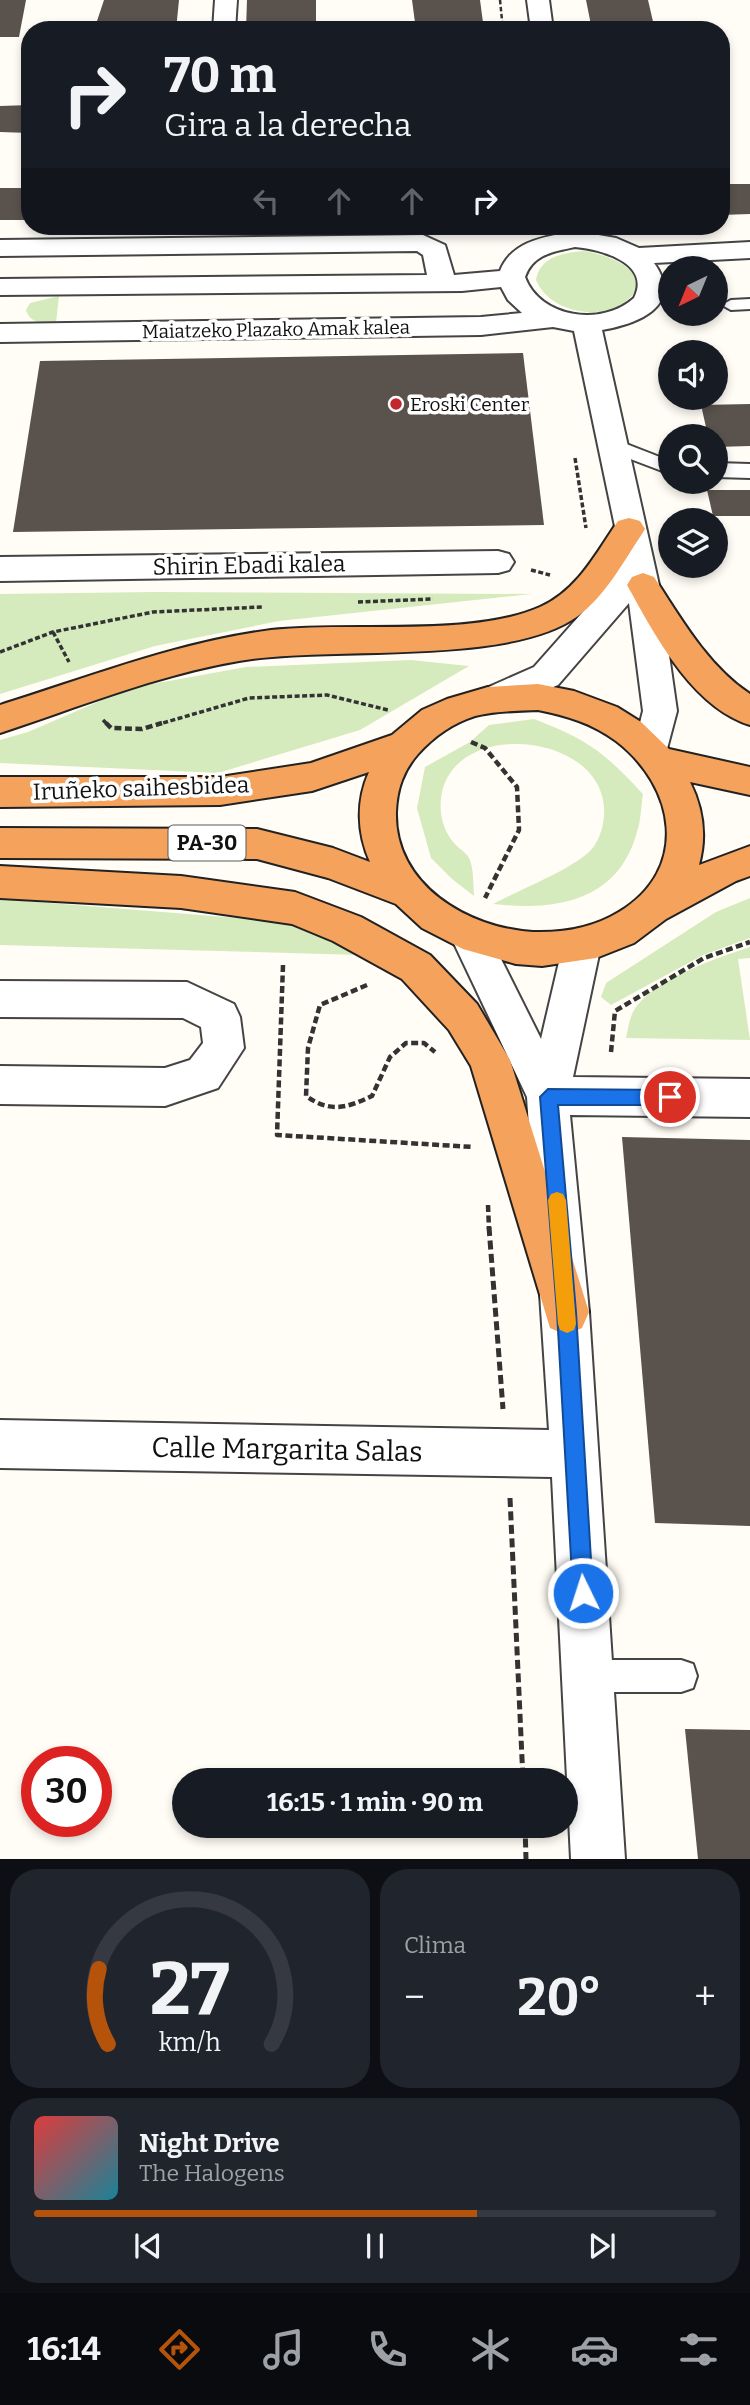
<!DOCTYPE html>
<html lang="es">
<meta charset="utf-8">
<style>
:root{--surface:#171b24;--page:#20242c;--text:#f1f3f6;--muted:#9ea1a6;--line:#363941;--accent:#b45309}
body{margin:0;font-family:Bitter,serif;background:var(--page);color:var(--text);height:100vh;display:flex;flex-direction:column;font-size:26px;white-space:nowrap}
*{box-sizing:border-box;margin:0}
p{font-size:23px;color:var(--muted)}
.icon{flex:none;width:38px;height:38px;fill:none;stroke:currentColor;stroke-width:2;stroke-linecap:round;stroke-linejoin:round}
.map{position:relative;height:1859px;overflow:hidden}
.panel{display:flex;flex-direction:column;gap:10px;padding:10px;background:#0d0f14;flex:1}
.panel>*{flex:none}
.banner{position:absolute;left:21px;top:21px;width:709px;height:214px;border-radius:28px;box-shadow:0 4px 10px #0003;background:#171b24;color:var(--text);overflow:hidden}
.needle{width:46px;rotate:223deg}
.tools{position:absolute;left:658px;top:256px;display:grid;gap:14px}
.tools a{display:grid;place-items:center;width:70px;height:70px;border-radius:50%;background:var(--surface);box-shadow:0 4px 10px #0003;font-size:35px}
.speed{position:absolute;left:21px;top:1746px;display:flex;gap:14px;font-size:35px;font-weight:700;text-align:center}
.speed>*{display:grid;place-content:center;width:91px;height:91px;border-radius:50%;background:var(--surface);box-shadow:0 4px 10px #0003;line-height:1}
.speed .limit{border:10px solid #d22;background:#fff;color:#111}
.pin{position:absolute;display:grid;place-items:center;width:60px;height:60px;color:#fff;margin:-30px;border:4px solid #fff;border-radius:50%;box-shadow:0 2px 7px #0007}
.me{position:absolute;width:77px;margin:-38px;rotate:356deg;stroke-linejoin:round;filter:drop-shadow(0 0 5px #0008)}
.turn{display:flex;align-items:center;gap:24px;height:147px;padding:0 28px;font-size:32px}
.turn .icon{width:91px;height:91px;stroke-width:2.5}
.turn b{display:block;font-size:49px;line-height:60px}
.lanes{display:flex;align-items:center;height:66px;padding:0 28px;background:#0003;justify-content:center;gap:35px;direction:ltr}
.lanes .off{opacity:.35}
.big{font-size:52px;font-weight:700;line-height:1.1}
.panel .card{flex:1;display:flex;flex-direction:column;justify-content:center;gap:10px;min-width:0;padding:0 24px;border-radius:28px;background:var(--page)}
.panel .dial{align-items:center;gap:0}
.dial svg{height:182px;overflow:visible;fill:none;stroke:var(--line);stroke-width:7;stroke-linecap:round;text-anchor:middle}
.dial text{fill:var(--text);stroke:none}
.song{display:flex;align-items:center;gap:21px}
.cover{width:84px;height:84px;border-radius:10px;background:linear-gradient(135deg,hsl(0 70% 55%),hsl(190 70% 35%))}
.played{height:7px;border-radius:4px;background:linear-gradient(90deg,var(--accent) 65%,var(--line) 65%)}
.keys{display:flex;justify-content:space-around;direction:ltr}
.heat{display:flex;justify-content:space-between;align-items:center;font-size:38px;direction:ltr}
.panel .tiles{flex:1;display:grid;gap:10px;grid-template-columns:1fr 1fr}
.card:last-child{grid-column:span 2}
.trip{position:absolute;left:172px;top:1768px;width:406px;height:70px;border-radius:35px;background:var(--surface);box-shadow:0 4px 10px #0003;font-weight:700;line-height:70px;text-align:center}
.menu{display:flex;height:112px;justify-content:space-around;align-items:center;background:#090b0e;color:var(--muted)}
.menu .icon{width:49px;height:49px}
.menu .selected{color:var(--accent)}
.menu b{font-size:32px;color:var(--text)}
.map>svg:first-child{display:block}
.green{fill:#d5ebbd}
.building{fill:#5a524d}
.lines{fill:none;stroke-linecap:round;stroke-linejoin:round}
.lane-casing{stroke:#444;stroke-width:4}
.street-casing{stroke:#444;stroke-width:4}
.highway-casing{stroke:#222;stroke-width:4}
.path-far3{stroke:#333;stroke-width:2.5;stroke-dasharray:4.5 2.5;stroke-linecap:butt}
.path-far2{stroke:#333;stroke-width:3.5;stroke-dasharray:5 2.5;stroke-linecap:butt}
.path-far1{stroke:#333;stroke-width:4.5;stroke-dasharray:7 3.5;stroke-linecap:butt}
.path{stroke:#333;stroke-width:5;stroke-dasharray:9 4.5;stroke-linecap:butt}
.lane{fill:#fff;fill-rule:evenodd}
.street{fill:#fff;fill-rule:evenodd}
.highway{fill:#f5a25d;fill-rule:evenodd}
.route{fill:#1a73e8;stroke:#114b97;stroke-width:2}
.slow{fill:#f59e0b}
.poi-dot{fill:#c4262e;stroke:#fff;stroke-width:2.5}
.labels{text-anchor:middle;stroke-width:7;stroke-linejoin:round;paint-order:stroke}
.far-street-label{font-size:19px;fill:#111;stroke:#fff}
.far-poi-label{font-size:19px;fill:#111;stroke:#fff;text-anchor:start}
.shield{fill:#fff;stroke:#585858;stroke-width:2}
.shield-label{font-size:21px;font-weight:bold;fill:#111}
.street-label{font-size:23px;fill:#111;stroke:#fff}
.near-street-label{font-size:28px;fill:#111;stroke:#fff}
</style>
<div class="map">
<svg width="750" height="1859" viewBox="0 0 750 1859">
<rect width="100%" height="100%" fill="#fffdf5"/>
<g class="green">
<path d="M583 251C603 253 662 273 626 301 600 322 549 312 536 280 540 257 562 253 583 251Z"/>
<path d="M59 296 56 323C44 323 30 324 26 310L30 303Z"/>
<polygon points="154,592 532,594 279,621 155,646 0,694 0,594"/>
<polygon points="411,660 469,666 360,730 218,773 0,763 0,740 28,732 130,688 246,667"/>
<path d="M534 719C588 740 603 751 643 794 641 806 641 820 637 832 618 902 555 911 493 904 519 890 573 869 591 850 599 841 603 828 604 816 610 731 449 716 441 799 439 814 444 832 454 843 458 848 467 853 469 858 474 868 473 885 474 896L452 879 431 858 417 808 425 767 470 742 489 725Z"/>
<polygon points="750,898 750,938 703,955 611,1005 601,997 606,983 716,912"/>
<polygon points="0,899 287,922 362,955 0,945"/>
<path d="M750 947V958L738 959 750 1040 626 1038C628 1030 629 1020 633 1012 650 980 717 958 750 947Z"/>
</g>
<g class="building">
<polygon points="0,0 26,0 19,37 0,37"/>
<polygon points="104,0 179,0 176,30 94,30"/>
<polygon points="247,0 316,0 316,30 246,30"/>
<polygon points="412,0 480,0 484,30 416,30"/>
<polygon points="586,0 648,0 655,30 592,30"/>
<polygon points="30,105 30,133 0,132 0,106"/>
<polygon points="721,184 750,184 750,214 721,215"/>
<rect x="0" y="188" width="30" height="32"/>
<polygon points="523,353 544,525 13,532 40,361"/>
<polygon points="750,404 750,446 716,447 716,436 708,436 701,405"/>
<polygon points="707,490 750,490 750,516 713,516"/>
<polygon points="622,1137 750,1140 750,1526 655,1523"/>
<polygon points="685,1729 750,1730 750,1859 698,1859"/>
</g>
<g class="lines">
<defs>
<g id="lane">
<polygon points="750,299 750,309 731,310 722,305 731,300"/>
<polygon points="611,438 670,461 670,474 604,449 601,444"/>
<polygon points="716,463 750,464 750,478 716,477"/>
<polygon points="589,1660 681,1660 693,1664 697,1676 693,1688 681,1692 589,1692 577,1688 573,1676 577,1664"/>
</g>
<g id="street">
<polygon points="215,0 237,0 235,30 213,30"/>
<polygon points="527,0 549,0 553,30 531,30"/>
<path d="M575 231 616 238 639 248 750 242V258L654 263C685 306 637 324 602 330L659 585 677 711 664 760 651 764 638 760 633 750 643 711 629 603 558 685 494 712 482 708 477 699 482 690 534 667 604 588 610 545 617 536 574 331 553 327 481 335 0 342V324L481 317 522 313 508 300 501 287 462 291 0 295V279L427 275 423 255 417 251 0 256V240L423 235 445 245 454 275 500 271C512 240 546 237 575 231ZM575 247C600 249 652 263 634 298 602 327 540 318 525 277 533 254 553 252 575 247Z"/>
<polygon points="498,551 509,554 514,562 509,570 498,573 0,581 0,557"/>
<polygon points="469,918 483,923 541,1039 563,945 568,933 582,928 596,933 601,945 573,1077 750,1079 750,1117 570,1115 589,1312 625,1859 571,1859 552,1477 0,1468 0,1420 549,1430 527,1097 450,935 455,923"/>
<polygon points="0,981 187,982 234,1004 240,1017 244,1048 218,1088 165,1106 0,1104 0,1066 165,1068 190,1060 203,1043 201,1027 183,1018 0,1017"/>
</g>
<g id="highway">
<path d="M629 518 640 521 645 529 640 537C622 564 605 596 578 616 508 667 329 645 239 661 157 675 79 707 0 733V705C89 677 178 642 271 630 350 621 470 638 540 607 577 591 597 552 618 521Z"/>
<path d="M643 573 654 577C681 619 708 666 750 694V725C692 707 655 635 627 585L632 577Z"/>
<path d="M538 684 574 691 617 707 641 722 669 749 750 767V795L690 782C703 808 707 836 699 865L750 846V876L736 881 666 919 634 943 596 958 542 966 516 964 463 949 422 928 396 904 328 878 257 859 0 858V828L257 829 333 848 370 862C357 833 356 801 369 772L312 791 220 805 0 807V777H220L311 763 392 735 422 710 447 699 488 687ZM538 710C567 716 592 723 616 741 676 787 690 869 619 912 593 928 563 933 533 932 468 928 394 885 396 812 397 789 403 771 418 754 433 737 453 723 475 716 495 711 517 711 538 710Z"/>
<polygon points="0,866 181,876 295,892 361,917 430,955 477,1004 510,1060 589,1312 582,1328 566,1335 550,1328 471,1066 449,1030 402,979 333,941 292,924 181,908 0,898"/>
</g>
</defs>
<use href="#lane" class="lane-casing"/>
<use href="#street" class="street-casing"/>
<use href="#highway" class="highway-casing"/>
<polyline class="path-far3" points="500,0 503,30"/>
<g class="path-far2">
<polyline points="575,458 586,528"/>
<polyline points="531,570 550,575"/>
<polyline points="358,602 433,599"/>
<polyline points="53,632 69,662"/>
<polyline points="0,652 53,632 153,612 262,607"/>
<polyline points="103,720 108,725"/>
<polyline points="156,725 249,698 327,695 388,710"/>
</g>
<g class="path-far1">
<polyline points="106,723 111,728 142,729 162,723"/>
<polyline points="471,742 485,748 517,787 519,830 485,898"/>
<polyline points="283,965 277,1135 473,1147"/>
<path d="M367 985 320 1005 308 1048 306 1096C330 1113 347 1108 372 1096L390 1057 406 1043H424L435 1052"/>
<polyline points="611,1052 615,1011 704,958 750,942"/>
<polyline points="488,1205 489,1229"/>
</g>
<g class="path">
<polyline points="489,1227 503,1409"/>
<polyline points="510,1498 523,1780"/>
<polyline points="525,1825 526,1859"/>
</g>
<use href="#lane" class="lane"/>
<use href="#street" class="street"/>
<use href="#highway" class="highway"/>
</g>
<polygon class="route" points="548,1089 670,1090 679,1097 670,1105 558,1105 576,1312 593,1593 590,1600 583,1603 576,1600 573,1593 557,1312 540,1097"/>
<polygon class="slow" points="557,1192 563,1194 566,1200 576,1324 574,1330 567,1333 560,1330 558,1324 548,1200 551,1194"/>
<circle class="poi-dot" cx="396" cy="404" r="7"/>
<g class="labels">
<g class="far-street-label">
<text transform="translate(276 329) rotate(-1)" y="7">Maiatzeko Plazako Amak kalea</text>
</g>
<g class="far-poi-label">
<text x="410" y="411">Eroski Center</text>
</g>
<rect class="shield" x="168.5" y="825.5" width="77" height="35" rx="5"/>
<g class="shield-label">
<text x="207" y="850">PA-30</text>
</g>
<g class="street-label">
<text transform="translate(249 565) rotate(-1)" y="8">Shirin Ebadi kalea</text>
<text transform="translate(141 788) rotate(-2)" y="8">Iruñeko saihesbidea</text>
</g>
<g class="near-street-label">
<text transform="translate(287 1449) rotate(1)" y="10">Calle Margarita Salas</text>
</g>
</g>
</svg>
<div class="tools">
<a><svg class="needle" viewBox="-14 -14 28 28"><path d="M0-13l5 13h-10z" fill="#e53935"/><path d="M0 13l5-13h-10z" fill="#9ea1a6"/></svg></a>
<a><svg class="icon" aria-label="sound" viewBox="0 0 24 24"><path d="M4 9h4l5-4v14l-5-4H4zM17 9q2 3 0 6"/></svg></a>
<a><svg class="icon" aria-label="search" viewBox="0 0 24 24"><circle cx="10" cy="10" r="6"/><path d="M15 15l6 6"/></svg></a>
<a><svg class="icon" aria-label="layers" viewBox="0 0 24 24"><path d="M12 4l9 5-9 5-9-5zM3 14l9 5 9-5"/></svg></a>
</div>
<div class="speed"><div class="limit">30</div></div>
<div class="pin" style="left:670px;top:1097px;background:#d93025"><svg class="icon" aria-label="arrive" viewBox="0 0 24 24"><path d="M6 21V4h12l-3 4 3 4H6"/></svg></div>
<svg class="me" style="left:583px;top:1593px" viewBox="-20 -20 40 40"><circle r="17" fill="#1a73e8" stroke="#fff" stroke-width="3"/><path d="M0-11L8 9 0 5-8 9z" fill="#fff"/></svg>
<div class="trip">16:15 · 1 min · 90 m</div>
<div class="banner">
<div class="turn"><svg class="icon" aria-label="right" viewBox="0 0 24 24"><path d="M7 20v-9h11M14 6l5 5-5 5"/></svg><div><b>70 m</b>Gira a la derecha</div></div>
<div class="lanes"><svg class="icon off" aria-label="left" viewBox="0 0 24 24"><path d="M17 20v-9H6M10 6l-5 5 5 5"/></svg><svg class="icon off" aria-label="ahead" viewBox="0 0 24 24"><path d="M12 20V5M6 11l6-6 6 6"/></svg><svg class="icon off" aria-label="ahead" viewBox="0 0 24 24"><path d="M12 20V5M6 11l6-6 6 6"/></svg><svg class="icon" aria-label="right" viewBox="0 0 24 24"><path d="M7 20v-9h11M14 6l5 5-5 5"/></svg></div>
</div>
</div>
<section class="panel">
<div class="tiles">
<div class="card dial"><svg viewBox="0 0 100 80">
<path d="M14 69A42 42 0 1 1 86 69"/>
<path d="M14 69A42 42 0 0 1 10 36" stroke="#b45309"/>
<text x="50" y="56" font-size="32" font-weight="700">27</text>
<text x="50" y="72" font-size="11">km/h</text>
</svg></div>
<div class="card"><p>Clima</p>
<div class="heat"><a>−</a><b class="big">20°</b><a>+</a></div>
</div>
<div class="card">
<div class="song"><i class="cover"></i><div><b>Night Drive</b><p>The Halogens</p></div></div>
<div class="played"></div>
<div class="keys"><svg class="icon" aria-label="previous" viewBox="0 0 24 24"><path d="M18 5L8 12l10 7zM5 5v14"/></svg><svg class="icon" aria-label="pause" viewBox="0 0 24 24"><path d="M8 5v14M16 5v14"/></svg><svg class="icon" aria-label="next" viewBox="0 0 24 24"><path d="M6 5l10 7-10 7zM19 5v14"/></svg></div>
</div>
</div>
</section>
<nav class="menu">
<b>16:14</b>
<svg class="icon selected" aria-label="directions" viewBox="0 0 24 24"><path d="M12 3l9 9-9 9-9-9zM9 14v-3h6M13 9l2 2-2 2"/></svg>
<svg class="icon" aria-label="music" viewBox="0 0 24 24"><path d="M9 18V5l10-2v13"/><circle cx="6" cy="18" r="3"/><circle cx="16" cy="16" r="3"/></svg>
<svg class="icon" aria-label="phone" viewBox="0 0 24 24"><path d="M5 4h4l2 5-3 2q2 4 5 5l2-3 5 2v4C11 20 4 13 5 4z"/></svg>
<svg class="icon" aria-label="climate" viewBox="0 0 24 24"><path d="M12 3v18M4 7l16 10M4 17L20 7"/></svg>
<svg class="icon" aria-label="car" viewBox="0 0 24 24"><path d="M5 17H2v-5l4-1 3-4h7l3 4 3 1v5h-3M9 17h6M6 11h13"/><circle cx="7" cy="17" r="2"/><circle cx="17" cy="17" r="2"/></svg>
<svg class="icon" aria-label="filters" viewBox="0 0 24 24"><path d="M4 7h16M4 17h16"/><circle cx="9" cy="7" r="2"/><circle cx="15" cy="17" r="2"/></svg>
</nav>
